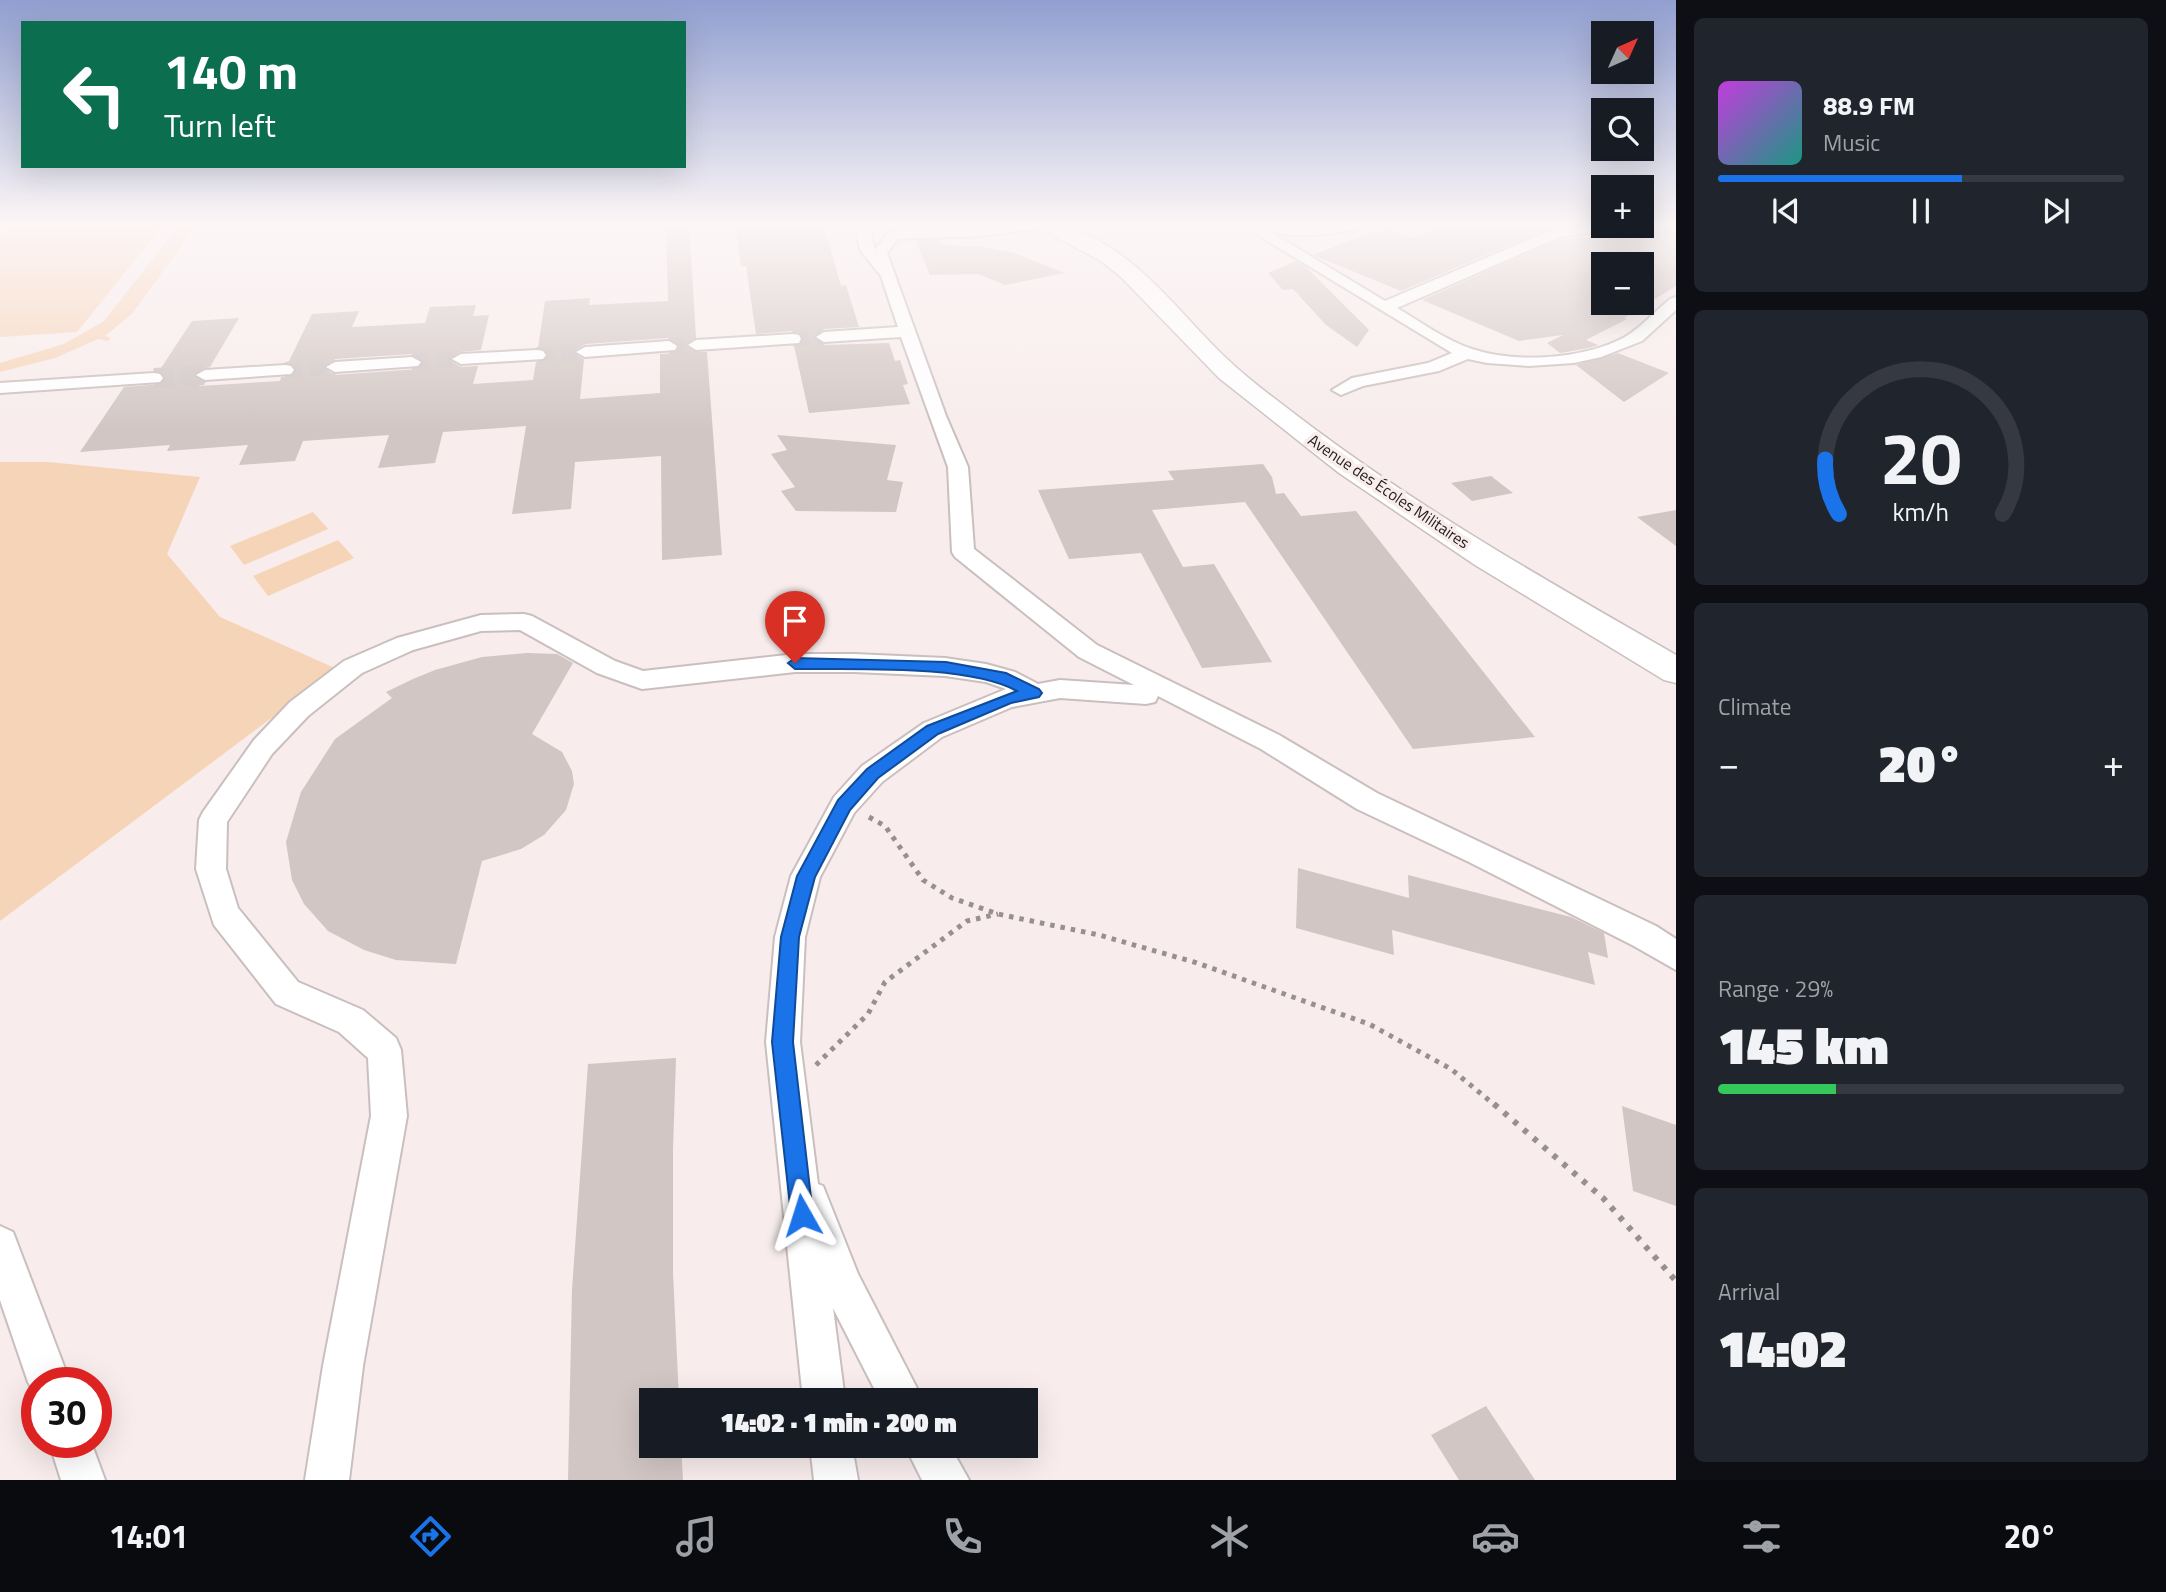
<!DOCTYPE html>
<meta charset="utf-8">
<style>
:root{--surface:#171b24;--page:#20242c;--text:#f1f3f6;--muted:#9ea1a6;--line:#363941;--accent:#1a73e8}
body{margin:0;font-family:"Titillium Web",sans-serif;background:var(--page);color:var(--text);height:100vh;display:flex;flex-direction:column;font-size:26px;white-space:nowrap}
*{box-sizing:border-box;margin:0}
p{font-size:23px;color:var(--muted)}
.icon{flex:none;width:38px;height:38px;fill:none;stroke:currentColor;stroke-width:2;stroke-linecap:round;stroke-linejoin:round}
.map{position:relative;flex:1;overflow:hidden}
.side{display:flex;flex-direction:column;gap:18px;padding:18px;background:#0d0f14;width:490px}
.side>*{flex:none}
.hud{position:absolute;left:21px;top:21px;width:665px;height:147px;border-radius:0px;box-shadow:0 7px 28px #0002;background:#0b6e4f;color:#fff;overflow:hidden}
.needle{width:46px;rotate:45deg}
.buttons{position:absolute;left:1591px;top:21px;display:grid;gap:14px}
.buttons a{display:grid;place-items:center;width:63px;height:63px;border-radius:0px;background:var(--surface);box-shadow:0 7px 28px #0002;font-size:35px}
.speed{position:absolute;left:21px;top:1367px;display:flex;gap:14px;font-size:35px;font-weight:700;text-align:center}
.speed>*{display:grid;place-content:center;width:91px;height:91px;border-radius:50%;background:var(--surface);box-shadow:0 7px 28px #0002;line-height:1}
.speed .limit{border:10px solid #d22;background:#fff;color:#111}
.pin{position:absolute;display:grid;place-items:center;width:60px;height:60px;color:#fff;margin:-72px -30px;border-radius:50% 50% 50% 0;rotate:-45deg;box-shadow:0 0 7px #0007}
.pin .icon{rotate:45deg}
.me{position:absolute;width:77px;margin:-38px;rotate:354deg;stroke-linejoin:round;filter:drop-shadow(0 0 5px #0008)}
.turn{display:flex;align-items:center;gap:24px;height:147px;padding:0 28px;font-size:32px}
.turn .icon{width:91px;height:91px;stroke-width:2.5}
.turn b{display:block;font-size:49px;line-height:60px}
.big{font-size:52px;font-weight:800;line-height:1.1}
.side .widget{flex:1;display:flex;flex-direction:column;justify-content:center;gap:10px;min-width:0;padding:0 24px;border-radius:10px;background:var(--page)}
.side .dial{align-items:center;gap:0}
.dial svg{height:182px;overflow:visible;fill:none;stroke:var(--line);stroke-width:7;stroke-linecap:round;text-anchor:middle}
.dial text{fill:var(--text);stroke:none}
.song{display:flex;align-items:center;gap:21px}
.cover{width:84px;height:84px;border-radius:10px;background:linear-gradient(135deg,hsl(290 70% 55%),hsl(170 70% 35%))}
.played{height:7px;border-radius:4px;background:linear-gradient(90deg,var(--accent) 60%,var(--line) 60%)}
.keys{display:flex;justify-content:space-around;direction:ltr}
.heat{display:flex;justify-content:space-between;align-items:center;font-size:38px;direction:ltr}
.charge{height:10px;border-radius:5px;background:linear-gradient(90deg,#34c759 29%,var(--line) 0)}
.trip{position:absolute;left:639px;top:1388px;width:399px;height:70px;border-radius:0px;background:var(--surface);box-shadow:0 7px 28px #0002;font-weight:800;line-height:70px;text-align:center}
.dock{display:flex;height:112px;justify-content:space-around;align-items:center;background:#090b0e;color:var(--muted)}
.dock .icon{width:49px;height:49px}
.dock .selected{color:var(--accent)}
.dock b{font-size:32px;color:var(--text)}
main{display:flex;flex:1;min-height:0}
.map>svg:first-child{display:block}
.green{fill:#f6d4b8}
.building{fill:#d1c6c3;fill-rule:evenodd}
.lines{fill:none;stroke-linecap:round;stroke-linejoin:round}
.street-tunnel-far1{stroke:#cdc3c3;stroke-width:16;stroke-dasharray:16 8;stroke-linecap:butt}
.street-tunnel{stroke:#cdc3c3;stroke-width:20;stroke-dasharray:20 10;stroke-linecap:butt}
.street-casing{stroke:#cabfbf;stroke-width:4}
.secondary-casing{stroke:#cabfbf;stroke-width:3}
.path-far1{stroke:#989090;stroke-width:5;stroke-dasharray:4.5 6;stroke-linecap:butt}
.path{stroke:#989090;stroke-width:6;stroke-dasharray:5 8;stroke-linecap:butt}
.street{fill:#fff;fill-rule:evenodd}
.secondary{fill:#fff;fill-rule:evenodd}
.route{fill:#1a73e8;stroke:#114b97;stroke-width:2}
.labels{text-anchor:middle;stroke-width:7;stroke-linejoin:round;paint-order:stroke}
.far-street-label{font-size:16px;fill:#221d1d;stroke:#f8ecec}
</style>
<main>
<div class="map">
<svg width="1676" height="1480" viewBox="0 0 1676 1480">
<rect width="100%" height="100%" fill="#f8ecec"/>
<g class="green">
<polygon points="48,223 165,223 77,332 0,337 0,234 9,225"/>
<polygon points="181,223 198,223 132,314 105,336 111,338 108,341 98,339 55,358 0,372 0,363 64,344 104,321"/>
<polygon points="0,462 48,462 200,477 167,554 220,617 337,669 0,921"/>
<polygon points="313,512 328,529 244,565 230,546"/>
<polygon points="338,540 354,558 268,596 253,576"/>
</g>
<g class="building">
<path d="M666 223H689L696 337 686 346 695 352H707L722 555 662 560 661 456 575 462 571 509 512 514 526 426 443 432 435 463 378 468 389 435 303 441 295 461 239 465 248 445 167 451 170 445 80 452 124 387 162 384 166 378 159 371 192 321 239 318 210 367 194 374 202 381 199 386 280 381 281 377 293 376 296 368 288 363 312 314 359 311 352 327 425 323 430 307 476 305 473 316 489 315 481 350 460 352 450 360 461 367 478 366 473 384 533 380 536 362 545 361 549 355 545 349 538 348 545 301 590 298 589 305 668 301ZM669 338 679 347 675 353 660 354V393L580 399 584 359 575 354V350L586 344ZM412 354 424 361 418 369 335 375 324 368 335 359Z"/>
<polygon points="735,223 823,223 841,286 846,285 859,327 824,329 814,338 824,345 889,343 895,361 900,360 908,384 903,385 910,404 809,413 794,346 801,344 803,338 799,332 793,331 756,334 746,266 741,266"/>
<polygon points="1448,223 1561,223 1401,291 1313,255 1372,232 1378,234 1389,229 1412,238"/>
<path d="M1676 229V286L1624 318 1627 319 1586 340 1598 345 1589 348 1560 353 1547 343 1563 335 1519 341 1422 300 1558 240ZM1603 264H1642V303H1603Z"/>
<polygon points="939,240 942,245 983,247 1014,253 1065,273 1005,285 978,274 930,275 916,241"/>
<polygon points="1296,261 1307,268 1369,330 1357,347 1326,325 1293,289 1283,290 1268,273"/>
<polygon points="1618,353 1669,373 1624,402 1576,365"/>
<polygon points="777,435 896,445 887,480 903,482 896,512 796,511 781,491 795,487 771,454 787,450"/>
<polygon points="1263,464 1272,477 1276,494 1284,493 1301,516 1356,511 1535,737 1413,749 1245,502 1152,510 1183,567 1214,564 1272,662 1202,668 1141,553 1069,559 1038,490 1174,480 1168,471"/>
<polygon points="1491,476 1513,493 1472,501 1451,483"/>
<polygon points="1676,510 1676,546 1637,517"/>
<polygon points="527,653 557,654 573,663 532,734 562,752 572,771 574,784 566,810 544,835 521,849 482,861 456,964 396,960 364,950 328,931 304,904 292,880 286,842 301,792 335,739 392,698 386,692 413,679 435,670 482,657"/>
<polygon points="1298,868 1409,898 1408,875 1571,917 1604,933 1608,958 1588,952 1595,985 1392,930 1394,955 1296,928"/>
<polygon points="676,1058 673,1149 673,1273 679,1400 651,1400 651,1446 681,1446 683,1480 568,1480 572,1290 588,1064"/>
<polygon points="1622,1106 1676,1125 1676,1206 1633,1191"/>
<polygon points="1486,1406 1535,1480 1459,1480 1431,1435"/>
</g>
<g class="lines">
<g class="street-tunnel-far1">
<polyline points="793,339 824,337"/>
<polyline points="669,346 696,345"/>
<polyline points="537,355 585,352"/>
<polyline points="412,362 461,359"/>
<polyline points="285,370 335,367"/>
<polyline points="179,377 205,375"/>
</g>
<polyline class="street-tunnel" points="154,378 205,375"/>
<defs>
<g id="street">
<polygon points="865,223 885,223 876,228 871,235 875,250 889,232 894,231 1048,224 1041,228 981,236 898,239 887,253 946,416 968,467 974,549 1097,645 1279,735 1377,793 1656,926 1676,939 1676,970 1634,946 1469,862 1357,809 1261,749 1158,696 1155,702 1146,704 1060,698 1012,707 942,737 882,782 854,813 820,877 805,937 800,1042 818,1184 823,1186 858,1274 923,1400 880,1400 833,1308 845,1400 803,1400 766,1042 775,937 791,876 834,797 862,766 924,723 1006,689 986,682 945,676 854,672 795,672 642,689 597,673 520,630 481,631 413,650 362,673 308,716 272,754 227,822 226,869 238,908 298,982 363,1010 396,1038 401,1050 407,1116 363,1366 349,1480 305,1480 323,1366 371,1116 368,1058 339,1032 276,1004 214,925 196,869 199,820 203,812 254,740 290,702 344,661 397,638 481,615 524,614 532,616 615,661 643,671 795,654 854,654 945,658 986,664 1015,672 1038,684 1060,680 1134,685 1079,657 955,557 952,552 948,467 901,337 824,342 816,337 824,332 898,327 881,276 860,250 857,235"/>
<path d="M1238 223H1274L1300 228 1373 223 1366 227C1333 233 1302 240 1269 231L1385 301 1547 232 1571 225 1615 226C1606 234 1572 233 1557 238L1397 308C1421 322 1445 340 1472 349 1517 364 1584 359 1625 337 1642 327 1655 311 1670 299L1676 297V310L1642 341 1601 357 1574 363 1529 366 1487 363 1468 359 1439 371 1363 386 1341 395 1332 390 1352 378 1428 363 1452 353Z"/>
<polygon points="793,334 799,335 801,339 799,343 696,350 688,345 696,340"/>
<polygon points="669,341 677,346 675,350 585,357 576,352 585,347"/>
<polygon points="537,350 543,351 546,355 543,359 461,364 452,359 461,354"/>
<polygon points="412,357 421,362 418,366 335,372 326,367 335,362"/>
<polygon points="285,365 291,366 294,370 291,374 205,380 196,375 205,370"/>
<polygon points="154,373 160,374 163,378 160,382 0,393 0,383"/>
<polygon points="0,1226 13,1232 70,1382 37,1382 37,1398 28,1382 0,1300"/>
<polygon points="49,1442 91,1442 105,1480 61,1480"/>
<polygon points="810,1446 852,1446 858,1480 814,1480"/>
<polygon points="905,1446 950,1446 969,1480 922,1480"/>
</g>
<path id="secondary" d="M1061 226C1131 243 1176 310 1225 357 1253 384 1285 406 1316 430 1430 515 1553 584 1676 655V683L1664 680 1475 565 1339 473 1219 378 1121 277 1101 261 1054 236 1051 232 1054 228Z"/>
</defs>
<use href="#street" class="street-casing"/>
<use href="#secondary" class="secondary-casing"/>
<g class="path-far1">
<polyline points="869,817 885,826 923,880 952,898 998,914 1099,935 1194,962 1369,1024 1451,1069 1496,1106"/>
<polyline points="816,1065 868,1014 885,982 967,921 998,914"/>
</g>
<polyline class="path" points="1494,1104 1603,1198 1676,1281"/>
<use href="#street" class="street"/>
<use href="#secondary" class="secondary"/>
</g>
<linearGradient id="sky" x2="0" y2="1"><stop stop-color="#919fd0"/><stop offset="0.52" stop-color="#fcf6f6"/><stop offset="1" stop-color="#fcf6f6" stop-opacity="0"/></linearGradient>
<rect width="1676" height="431" fill="url(#sky)"/>
<path class="route" d="M795 658 946 662 1006 673 1039 689 1042 693 1039 697 1011 703 938 734 878 778 850 810 815 877 799 937 793 1042 813 1215 810 1223 802 1226 794 1223 791 1215 772 1042 781 937 797 876 838 800 867 769 927 726 1017 691C967 664 854 670 795 669L788 663Z"/>
<g class="labels">
<g class="far-street-label">
<text transform="translate(1389 491) rotate(34)" y="6">Avenue des Écoles Militaires</text>
</g>
</g>
</svg>
<div class="buttons">
<a><svg class="needle" viewBox="-14 -14 28 28"><path d="M0-13l5 13h-10z" fill="#e53935"/><path d="M0 13l5-13h-10z" fill="#9ea1a6"/></svg></a>
<a><svg class="icon" aria-label="search" viewBox="0 0 24 24"><circle cx="10" cy="10" r="6"/><path d="M15 15l6 6"/></svg></a>
<a>+</a>
<a>−</a>
</div>
<div class="speed"><div class="limit">30</div></div>
<div class="pin" style="left:795px;top:663px;background:#d93025"><svg class="icon" aria-label="arrive" viewBox="0 0 24 24"><path d="M6 21V4h12l-3 4 3 4H6"/></svg></div>
<svg class="me" style="left:802px;top:1215px" viewBox="-20 -20 40 40"><path d="M0-17L14 15 0 8-14 15z" fill="#1a73e8" stroke="#fff" stroke-width="4"/></svg>
<div class="trip">14:02 · 1 min · 200 m</div>
<div class="hud">
<div class="turn"><svg class="icon" aria-label="left" viewBox="0 0 24 24"><path d="M17 20v-9H6M10 6l-5 5 5 5"/></svg><div><b>140 m</b>Turn left</div></div>
</div>
</div>
<section class="side">
<div class="widget">
<div class="song"><i class="cover"></i><div><b>88.9 FM</b><p>Music</p></div></div>
<div class="played"></div>
<div class="keys"><svg class="icon" aria-label="previous" viewBox="0 0 24 24"><path d="M18 5L8 12l10 7zM5 5v14"/></svg><svg class="icon" aria-label="pause" viewBox="0 0 24 24"><path d="M8 5v14M16 5v14"/></svg><svg class="icon" aria-label="next" viewBox="0 0 24 24"><path d="M6 5l10 7-10 7zM19 5v14"/></svg></div>
</div>
<div class="widget dial"><svg viewBox="0 0 100 80">
<path d="M14 69A42 42 0 1 1 86 69"/>
<path d="M14 69A42 42 0 0 1 8 45" stroke="#1a73e8"/>
<text x="50" y="56" font-size="32" font-weight="700">20</text>
<text x="50" y="72" font-size="11">km/h</text>
</svg></div>
<div class="widget"><p>Climate</p>
<div class="heat"><a>−</a><b class="big">20°</b><a>+</a></div>
</div>
<div class="widget"><p>Range · 29%</p><b class="big">145 km</b><div class="charge"></div></div>
<div class="widget"><p>Arrival</p><b class="big">14:02</b></div>
</section>
</main>
<nav class="dock">
<b>14:01</b>
<svg class="icon selected" aria-label="directions" viewBox="0 0 24 24"><path d="M12 3l9 9-9 9-9-9zM9 14v-3h6M13 9l2 2-2 2"/></svg>
<svg class="icon" aria-label="music" viewBox="0 0 24 24"><path d="M9 18V5l10-2v13"/><circle cx="6" cy="18" r="3"/><circle cx="16" cy="16" r="3"/></svg>
<svg class="icon" aria-label="phone" viewBox="0 0 24 24"><path d="M5 4h4l2 5-3 2q2 4 5 5l2-3 5 2v4C11 20 4 13 5 4z"/></svg>
<svg class="icon" aria-label="climate" viewBox="0 0 24 24"><path d="M12 3v18M4 7l16 10M4 17L20 7"/></svg>
<svg class="icon" aria-label="car" viewBox="0 0 24 24"><path d="M5 17H2v-5l4-1 3-4h7l3 4 3 1v5h-3M9 17h6M6 11h13"/><circle cx="7" cy="17" r="2"/><circle cx="17" cy="17" r="2"/></svg>
<svg class="icon" aria-label="filters" viewBox="0 0 24 24"><path d="M4 7h16M4 17h16"/><circle cx="9" cy="7" r="2"/><circle cx="15" cy="17" r="2"/></svg>
<b>20°</b>
</nav>
